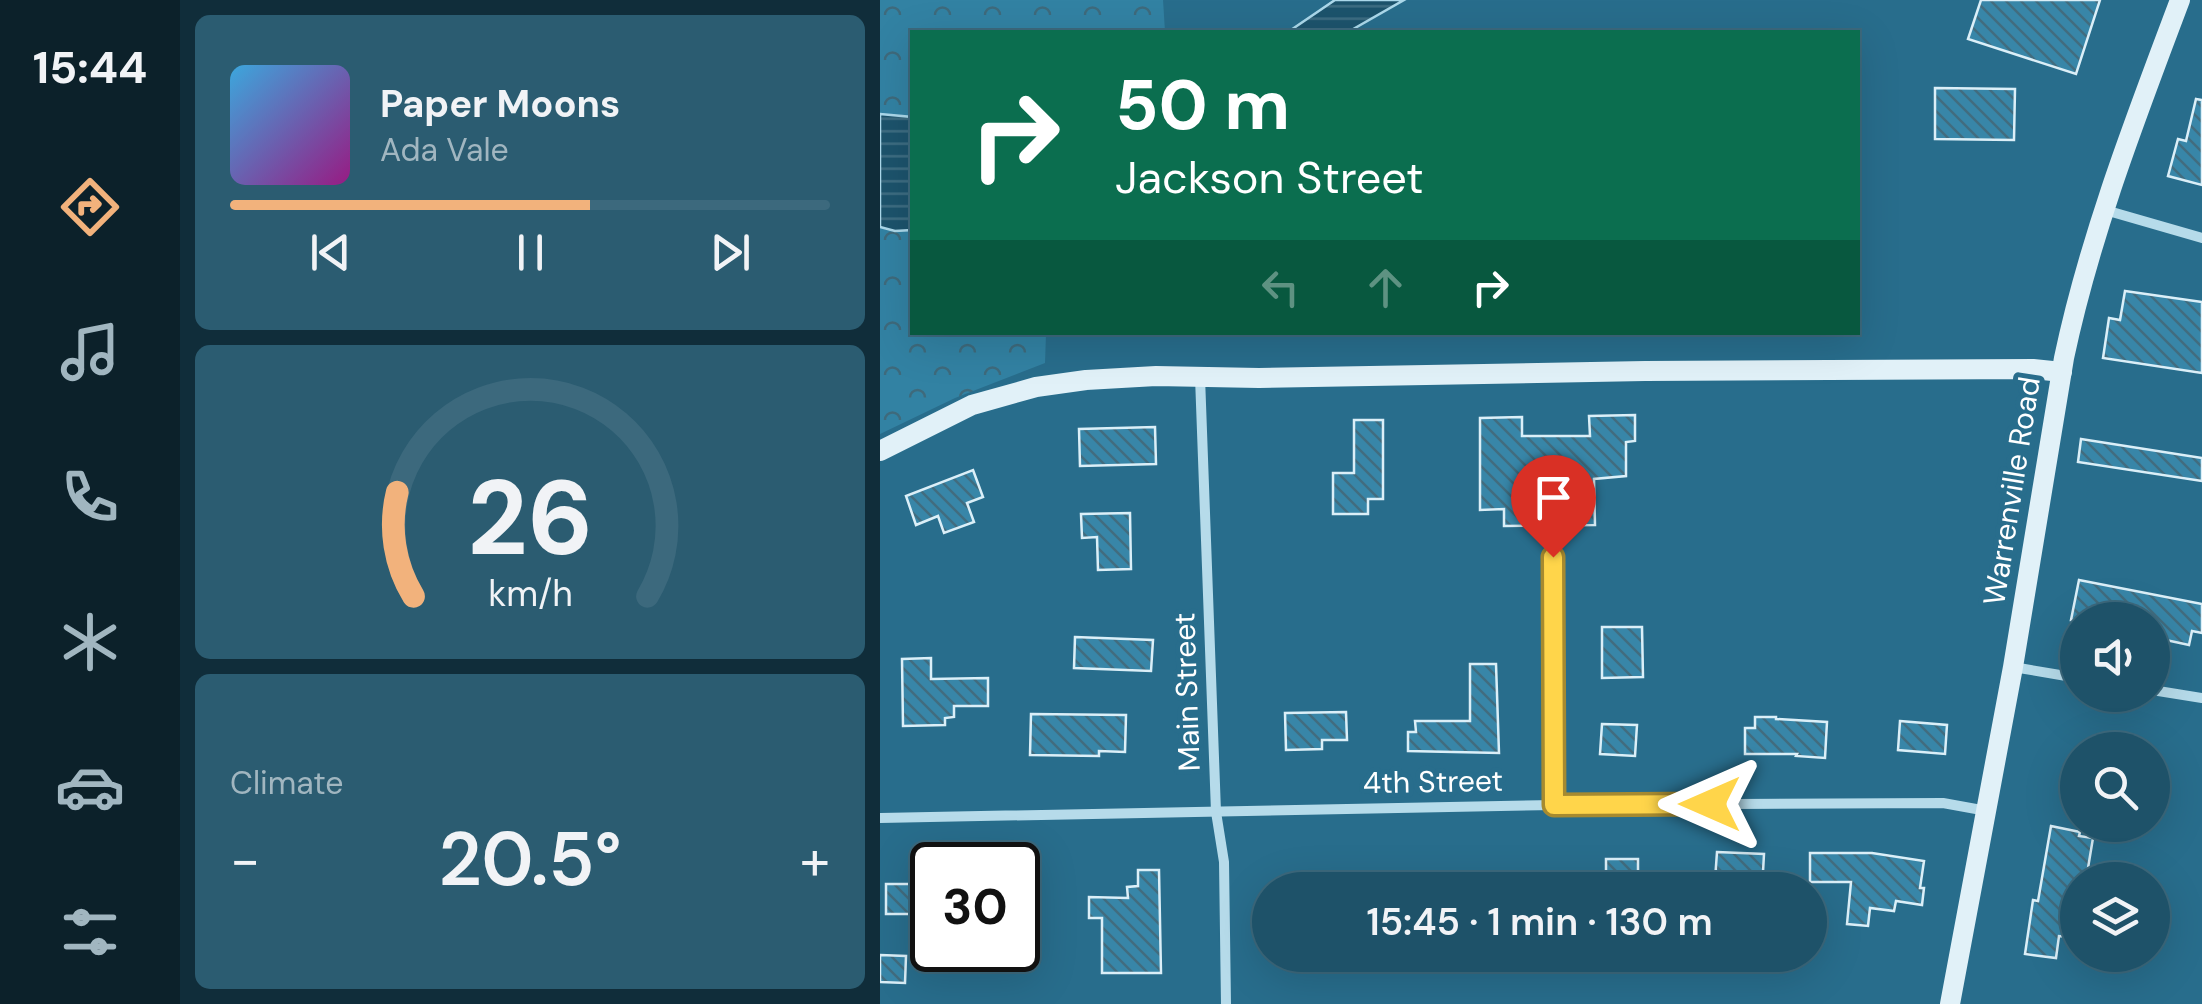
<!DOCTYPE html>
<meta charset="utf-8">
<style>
:root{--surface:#1e5269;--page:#2b5c71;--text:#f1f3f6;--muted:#a1b6c0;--line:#3c697d;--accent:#f2b27c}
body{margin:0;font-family:"DM Sans",sans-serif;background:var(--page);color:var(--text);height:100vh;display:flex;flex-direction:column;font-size:38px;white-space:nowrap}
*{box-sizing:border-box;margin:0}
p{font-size:32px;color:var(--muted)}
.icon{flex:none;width:55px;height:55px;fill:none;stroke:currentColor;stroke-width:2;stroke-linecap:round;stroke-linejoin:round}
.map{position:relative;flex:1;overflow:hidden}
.drawer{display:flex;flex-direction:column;gap:15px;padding:15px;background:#102d3a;width:700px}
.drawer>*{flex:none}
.hud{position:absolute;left:30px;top:30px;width:950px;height:305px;border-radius:0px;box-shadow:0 10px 40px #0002,0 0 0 2px var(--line);background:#0b6e4f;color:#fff;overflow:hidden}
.controls{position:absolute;left:1180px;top:602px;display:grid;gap:20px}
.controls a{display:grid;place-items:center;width:110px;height:110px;border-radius:50%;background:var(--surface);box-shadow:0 10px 40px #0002,0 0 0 2px var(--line);font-size:50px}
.speed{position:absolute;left:30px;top:842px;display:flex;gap:20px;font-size:50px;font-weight:700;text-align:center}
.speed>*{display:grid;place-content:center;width:130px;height:130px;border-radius:50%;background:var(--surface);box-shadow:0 10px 40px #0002,0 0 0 2px var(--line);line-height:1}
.speed .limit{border:5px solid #111;border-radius:15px;background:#fff;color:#111}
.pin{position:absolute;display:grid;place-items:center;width:85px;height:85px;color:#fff;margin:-102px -42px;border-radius:50% 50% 50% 0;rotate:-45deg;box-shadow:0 0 10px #0007}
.pin .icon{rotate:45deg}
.me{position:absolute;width:110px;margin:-55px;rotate:270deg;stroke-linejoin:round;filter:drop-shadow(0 0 8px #0008)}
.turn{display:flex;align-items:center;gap:35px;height:210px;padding:0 40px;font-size:45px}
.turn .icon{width:130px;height:130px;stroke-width:2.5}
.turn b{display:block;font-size:70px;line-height:85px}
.lanes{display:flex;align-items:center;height:95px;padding:0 40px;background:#0003;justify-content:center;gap:50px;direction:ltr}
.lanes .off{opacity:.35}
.big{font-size:75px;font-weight:600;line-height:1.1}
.drawer .card{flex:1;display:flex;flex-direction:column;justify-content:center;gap:15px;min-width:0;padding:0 35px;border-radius:15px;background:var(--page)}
.drawer .dial{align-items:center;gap:0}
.dial svg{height:260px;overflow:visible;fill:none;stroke:var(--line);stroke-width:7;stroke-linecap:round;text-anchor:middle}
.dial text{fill:var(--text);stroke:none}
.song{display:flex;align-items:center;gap:30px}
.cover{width:120px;height:120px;border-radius:15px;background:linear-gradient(135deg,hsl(200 70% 55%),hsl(310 70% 35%))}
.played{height:10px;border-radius:5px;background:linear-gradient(90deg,var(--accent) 60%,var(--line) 60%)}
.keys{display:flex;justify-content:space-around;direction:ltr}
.heat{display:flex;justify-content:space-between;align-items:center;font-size:55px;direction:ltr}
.trip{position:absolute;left:372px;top:872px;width:575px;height:100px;border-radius:50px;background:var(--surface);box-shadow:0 10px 40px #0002,0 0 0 2px var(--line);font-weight:600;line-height:100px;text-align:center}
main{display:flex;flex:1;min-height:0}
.tab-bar{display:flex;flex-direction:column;width:180px;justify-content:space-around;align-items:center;background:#0c212a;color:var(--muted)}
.tab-bar .icon{width:70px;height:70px}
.tab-bar .active{color:var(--accent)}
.tab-bar b{font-size:45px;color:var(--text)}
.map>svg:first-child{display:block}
.forest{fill:url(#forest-crowns)}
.water{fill:url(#water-rules);stroke:#abd8ea;stroke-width:2.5}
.building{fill:url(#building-back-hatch);stroke:#dbeff8;stroke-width:2.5}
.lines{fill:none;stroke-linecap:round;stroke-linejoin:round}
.street{stroke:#b6dbea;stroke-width:10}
.secondary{stroke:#e1f1f8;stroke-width:20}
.route-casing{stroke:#a68a30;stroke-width:25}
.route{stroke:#ffd54a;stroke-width:18}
.labels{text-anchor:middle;stroke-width:10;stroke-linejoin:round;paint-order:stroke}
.street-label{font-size:30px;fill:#fff;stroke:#286d8c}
</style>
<main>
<nav class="tab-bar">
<b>15:44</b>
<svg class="icon active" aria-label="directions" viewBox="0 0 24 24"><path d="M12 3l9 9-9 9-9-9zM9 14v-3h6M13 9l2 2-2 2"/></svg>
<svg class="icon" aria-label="music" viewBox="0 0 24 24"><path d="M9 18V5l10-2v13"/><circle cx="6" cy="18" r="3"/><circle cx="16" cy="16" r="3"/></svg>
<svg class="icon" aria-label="phone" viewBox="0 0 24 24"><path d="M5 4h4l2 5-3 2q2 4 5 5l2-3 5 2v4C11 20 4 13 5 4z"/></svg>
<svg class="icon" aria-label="climate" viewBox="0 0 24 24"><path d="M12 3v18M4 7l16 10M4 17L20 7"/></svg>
<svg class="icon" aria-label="car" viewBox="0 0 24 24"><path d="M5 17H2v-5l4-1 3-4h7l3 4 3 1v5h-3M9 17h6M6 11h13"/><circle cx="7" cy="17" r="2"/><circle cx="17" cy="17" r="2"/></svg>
<svg class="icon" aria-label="filters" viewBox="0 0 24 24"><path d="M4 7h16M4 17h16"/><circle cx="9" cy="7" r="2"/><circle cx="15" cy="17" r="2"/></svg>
</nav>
<section class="drawer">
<div class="card">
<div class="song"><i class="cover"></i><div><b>Paper Moons</b><p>Ada Vale</p></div></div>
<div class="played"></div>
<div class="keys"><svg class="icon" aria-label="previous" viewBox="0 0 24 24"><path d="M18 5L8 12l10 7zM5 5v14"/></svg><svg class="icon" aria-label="pause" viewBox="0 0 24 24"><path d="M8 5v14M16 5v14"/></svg><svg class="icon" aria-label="next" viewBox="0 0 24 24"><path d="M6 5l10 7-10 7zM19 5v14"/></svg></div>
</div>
<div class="card dial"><svg viewBox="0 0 100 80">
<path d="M14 69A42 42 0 1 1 86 69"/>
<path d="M14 69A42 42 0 0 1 9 37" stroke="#f2b27c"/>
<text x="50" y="56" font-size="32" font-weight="700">26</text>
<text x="50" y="72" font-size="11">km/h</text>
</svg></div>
<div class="card"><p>Climate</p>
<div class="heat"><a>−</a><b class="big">20.5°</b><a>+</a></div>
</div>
</section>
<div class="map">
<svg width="1322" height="1004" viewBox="0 0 1322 1004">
<defs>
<pattern id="forest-crowns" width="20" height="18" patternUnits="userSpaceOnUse" patternTransform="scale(2.5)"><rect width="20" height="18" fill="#3282a3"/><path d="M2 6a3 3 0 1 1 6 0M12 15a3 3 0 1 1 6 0" fill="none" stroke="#3e6a7c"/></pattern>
<pattern id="water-rules" width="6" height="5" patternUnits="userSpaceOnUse" patternTransform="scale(2.5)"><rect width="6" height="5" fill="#1c536c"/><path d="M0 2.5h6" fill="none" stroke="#3e6d82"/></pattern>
<pattern id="building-back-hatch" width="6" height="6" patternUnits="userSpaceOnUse" patternTransform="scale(2.5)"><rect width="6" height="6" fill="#3886a8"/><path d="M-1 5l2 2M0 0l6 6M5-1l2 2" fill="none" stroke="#416c7f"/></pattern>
</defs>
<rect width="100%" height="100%" fill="#286d8c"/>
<polygon class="forest" points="0,0 283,0 285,32 32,32 32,332 166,333 165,363 75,398 0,434"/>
<g class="water">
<polygon points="455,0 524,0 468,32 408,32"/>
<polygon points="0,114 32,117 32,230 15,231 0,227"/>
</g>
<g class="building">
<polygon points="1101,0 1220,0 1196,74 1088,39"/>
<polygon points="1055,88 1135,89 1134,140 1055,139"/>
<polygon points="1316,99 1322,100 1322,185 1288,176 1298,139 1306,141"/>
<polygon points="1245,291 1322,302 1322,373 1223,358 1229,318 1240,320"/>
<polygon points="755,415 755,441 746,442 746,476 714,479 715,525 624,526 624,509 600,510 600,418 642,417 642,436 710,436 709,416"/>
<polygon points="474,420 503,420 503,499 488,499 488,514 453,514 453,473 474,473"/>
<polygon points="275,427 276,464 200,466 199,429"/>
<polygon points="1201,439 1322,458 1322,481 1198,462"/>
<polygon points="93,470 103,497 87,503 94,522 64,533 58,516 36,525 26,496"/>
<polygon points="250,513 251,569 218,570 217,537 202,538 201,514"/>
<polygon points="1199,580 1322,604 1322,633 1312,631 1309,645 1272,637 1272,620 1191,620"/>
<polygon points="722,627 762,627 763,677 722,678"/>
<polygon points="195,637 273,640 271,671 194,668"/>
<polygon points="51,658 51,679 108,678 108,706 74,706 74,717 65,718 65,725 23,726 22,659"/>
<polygon points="590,664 616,664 619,753 528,751 528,732 536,732 535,721 590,721"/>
<polygon points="466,712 467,740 442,740 442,749 406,750 405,713"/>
<polygon points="151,714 246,715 245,752 219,751 219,756 150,755"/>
<polygon points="875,717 896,717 896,719 947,722 945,758 916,756 917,754 865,754 865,728 875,728"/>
<polygon points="1020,721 1067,725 1065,754 1018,750"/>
<polygon points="722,724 757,725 755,756 720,754"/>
<polygon points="1171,826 1200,832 1199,836 1213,838 1206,880 1198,880 1198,938 1179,936 1176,958 1145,954 1153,900 1158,901"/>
<polygon points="837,852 884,854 883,872 877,872 877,890 855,890 855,881 835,880"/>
<polygon points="930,853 992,853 1044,861 1040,888 1044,888 1042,905 1016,901 1014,911 990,908 988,926 967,924 971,882 930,882"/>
<rect x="726" y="859" width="32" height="31"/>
<polygon points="258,870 279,870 281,973 222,973 222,918 209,918 209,897 248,898 247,887 258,886"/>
<polygon points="6,884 52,884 52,923 36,923 36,914 6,914"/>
<polygon points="0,955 26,956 25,983 0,982"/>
</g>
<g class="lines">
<g class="street">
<polyline points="1225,210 1322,238"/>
<polyline points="320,377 336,812 344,862 346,1004"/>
<polyline points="673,557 674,805"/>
<polyline points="1133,667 1198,678"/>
<polyline points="1272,690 1322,698"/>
<polyline points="0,818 674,805 1063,803 1107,811"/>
</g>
<g class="secondary">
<polyline points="0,451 92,405 156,387 206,380 276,376 379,378 765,371 1153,369 1182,372"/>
<path d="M1070 1004 1133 667 1184 358C1210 235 1256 117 1300 0"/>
</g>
</g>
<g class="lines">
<defs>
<polyline id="route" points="673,557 674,805 830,804"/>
</defs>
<use href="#route" class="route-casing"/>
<use href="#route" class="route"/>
</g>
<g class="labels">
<g class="street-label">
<text transform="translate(1132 491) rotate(-81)" y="10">Warrenville Road</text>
<text transform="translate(307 692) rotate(-92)" y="10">Main Street</text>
<text transform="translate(553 782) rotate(-1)" y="10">4th Street</text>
</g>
</g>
</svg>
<div class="controls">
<a><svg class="icon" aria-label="sound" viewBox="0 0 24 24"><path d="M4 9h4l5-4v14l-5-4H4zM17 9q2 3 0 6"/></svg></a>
<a><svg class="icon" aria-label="search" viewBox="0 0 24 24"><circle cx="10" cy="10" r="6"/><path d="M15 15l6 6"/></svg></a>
<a><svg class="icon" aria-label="layers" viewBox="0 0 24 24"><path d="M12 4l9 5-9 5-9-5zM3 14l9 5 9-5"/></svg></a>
</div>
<div class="speed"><div class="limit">30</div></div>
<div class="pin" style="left:673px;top:557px;background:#d93025"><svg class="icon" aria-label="arrive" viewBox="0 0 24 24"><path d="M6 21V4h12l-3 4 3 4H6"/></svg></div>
<svg class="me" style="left:830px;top:804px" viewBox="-20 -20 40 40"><path d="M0-17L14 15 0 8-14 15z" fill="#ffd54a" stroke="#fff" stroke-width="4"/></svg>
<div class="trip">15:45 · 1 min · 130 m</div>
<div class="hud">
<div class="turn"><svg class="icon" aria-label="right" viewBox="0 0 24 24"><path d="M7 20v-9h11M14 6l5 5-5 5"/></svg><div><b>50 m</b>Jackson Street</div></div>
<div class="lanes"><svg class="icon off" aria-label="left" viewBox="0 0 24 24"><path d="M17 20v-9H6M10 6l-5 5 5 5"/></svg><svg class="icon off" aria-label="ahead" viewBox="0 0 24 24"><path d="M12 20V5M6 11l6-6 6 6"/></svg><svg class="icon" aria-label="right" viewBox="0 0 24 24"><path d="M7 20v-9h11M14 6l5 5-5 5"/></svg></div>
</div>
</div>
</main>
